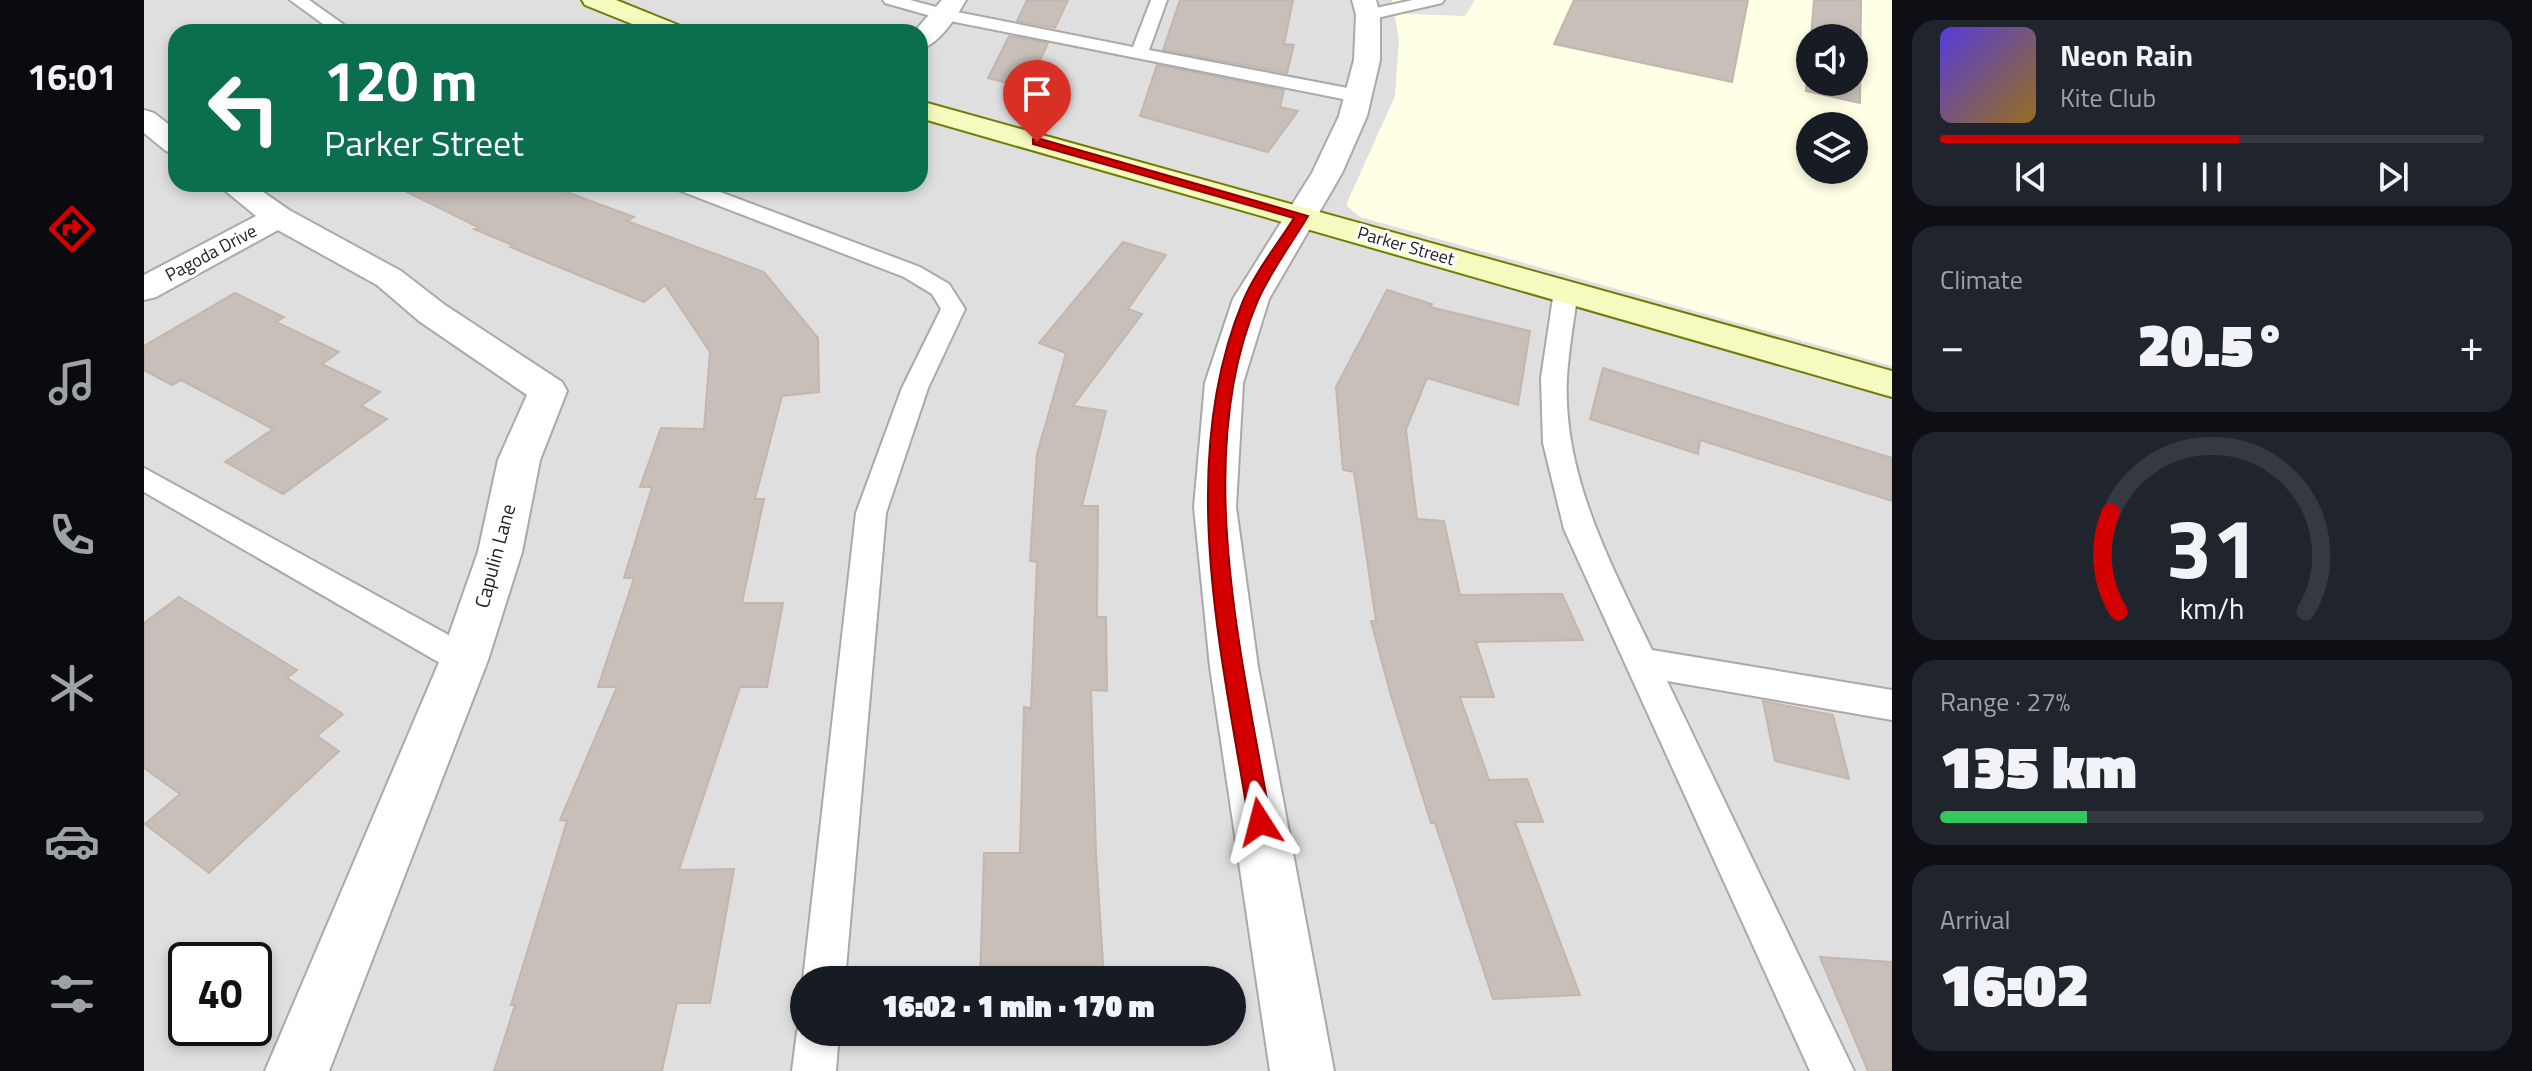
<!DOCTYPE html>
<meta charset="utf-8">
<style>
:root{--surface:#171b24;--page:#20242c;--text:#f1f3f6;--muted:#9ea1a6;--line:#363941;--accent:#d40000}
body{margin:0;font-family:"Titillium Web",sans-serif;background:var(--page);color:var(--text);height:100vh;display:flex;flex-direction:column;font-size:30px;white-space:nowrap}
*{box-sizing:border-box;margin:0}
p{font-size:26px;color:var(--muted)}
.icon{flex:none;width:44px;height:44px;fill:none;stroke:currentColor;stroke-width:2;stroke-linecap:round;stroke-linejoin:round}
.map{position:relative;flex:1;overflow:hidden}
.details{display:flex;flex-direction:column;gap:20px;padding:20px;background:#0d0f14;width:640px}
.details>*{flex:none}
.hud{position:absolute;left:24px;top:24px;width:760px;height:168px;border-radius:24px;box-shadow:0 4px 12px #0003;background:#0b6e4f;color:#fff;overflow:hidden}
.fabs{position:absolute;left:1652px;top:24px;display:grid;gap:16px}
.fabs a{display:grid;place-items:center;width:72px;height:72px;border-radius:50%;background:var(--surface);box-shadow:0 4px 12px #0003;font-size:40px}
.speed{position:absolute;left:24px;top:942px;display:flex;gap:16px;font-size:40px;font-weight:700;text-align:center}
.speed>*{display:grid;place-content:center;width:104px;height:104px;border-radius:50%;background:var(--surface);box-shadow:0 4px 12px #0003;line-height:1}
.speed .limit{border:4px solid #111;border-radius:12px;background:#fff;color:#111}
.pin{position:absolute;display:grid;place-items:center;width:68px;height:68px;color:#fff;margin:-82px -34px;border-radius:50% 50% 50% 0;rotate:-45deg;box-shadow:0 0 8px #0007}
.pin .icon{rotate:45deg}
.me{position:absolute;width:88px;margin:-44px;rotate:351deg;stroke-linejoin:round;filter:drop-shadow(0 0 6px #0008)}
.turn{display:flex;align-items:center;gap:28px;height:168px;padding:0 24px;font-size:36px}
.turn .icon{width:104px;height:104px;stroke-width:2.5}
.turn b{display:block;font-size:56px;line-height:68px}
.big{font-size:60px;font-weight:800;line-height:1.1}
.details .widget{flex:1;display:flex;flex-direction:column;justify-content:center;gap:12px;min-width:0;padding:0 28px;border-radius:24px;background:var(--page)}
.details .dial{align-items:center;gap:0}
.dial svg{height:208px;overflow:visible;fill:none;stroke:var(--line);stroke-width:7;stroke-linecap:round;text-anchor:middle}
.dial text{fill:var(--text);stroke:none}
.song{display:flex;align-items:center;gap:24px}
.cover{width:96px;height:96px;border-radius:12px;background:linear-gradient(135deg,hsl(250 70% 55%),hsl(40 70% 35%))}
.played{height:8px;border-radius:4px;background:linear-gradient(90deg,var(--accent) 55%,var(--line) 55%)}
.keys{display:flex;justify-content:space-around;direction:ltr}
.heat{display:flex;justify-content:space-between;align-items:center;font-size:44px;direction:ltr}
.charge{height:12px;border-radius:6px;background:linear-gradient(90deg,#34c759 27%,var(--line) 0)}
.trip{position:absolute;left:646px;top:966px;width:456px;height:80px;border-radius:40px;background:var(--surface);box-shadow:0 4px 12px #0003;font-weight:800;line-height:80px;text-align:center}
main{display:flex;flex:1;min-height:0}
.tabs{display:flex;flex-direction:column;width:144px;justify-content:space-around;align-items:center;background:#090b0e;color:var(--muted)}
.tabs .icon{width:56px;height:56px}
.tabs .active{color:var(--accent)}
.tabs b{font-size:36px;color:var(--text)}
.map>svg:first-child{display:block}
.residential{fill:#e0dfdf;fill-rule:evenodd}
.education{fill:#ffffe5;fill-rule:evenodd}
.parking{fill:#e2e2e2}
.building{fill:#c7bfb8;stroke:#c4b6ab;stroke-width:2}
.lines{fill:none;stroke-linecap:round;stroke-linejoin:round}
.service-casing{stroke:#a9a9a9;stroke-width:4}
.minor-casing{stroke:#a9a9a9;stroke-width:4}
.tertiary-casing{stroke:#a9a9a9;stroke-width:4}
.secondary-casing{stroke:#707d05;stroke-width:4}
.service{fill:#fff;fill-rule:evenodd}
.minor{fill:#fff;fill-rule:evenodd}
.tertiary{fill:#fff;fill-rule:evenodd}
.secondary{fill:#f7fabf;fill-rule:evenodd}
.route{fill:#d40000;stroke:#8a0000;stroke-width:2}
.labels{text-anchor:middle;stroke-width:6;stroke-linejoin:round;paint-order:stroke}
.far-street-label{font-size:18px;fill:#222;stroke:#fff}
.street-label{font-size:20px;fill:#222;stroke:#fff}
</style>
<main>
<nav class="tabs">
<b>16:01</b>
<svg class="icon active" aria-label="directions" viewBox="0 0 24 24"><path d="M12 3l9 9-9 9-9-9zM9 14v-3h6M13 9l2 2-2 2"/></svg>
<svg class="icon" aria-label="music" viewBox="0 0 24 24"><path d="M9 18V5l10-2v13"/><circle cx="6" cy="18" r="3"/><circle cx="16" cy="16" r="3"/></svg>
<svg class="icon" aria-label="phone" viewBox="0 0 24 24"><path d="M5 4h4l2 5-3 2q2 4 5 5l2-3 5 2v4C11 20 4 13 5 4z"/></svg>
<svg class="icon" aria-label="climate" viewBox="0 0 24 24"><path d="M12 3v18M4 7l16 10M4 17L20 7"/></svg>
<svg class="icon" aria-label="car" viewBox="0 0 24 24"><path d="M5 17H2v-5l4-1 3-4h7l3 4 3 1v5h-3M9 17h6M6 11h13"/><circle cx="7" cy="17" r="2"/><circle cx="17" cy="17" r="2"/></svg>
<svg class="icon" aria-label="filters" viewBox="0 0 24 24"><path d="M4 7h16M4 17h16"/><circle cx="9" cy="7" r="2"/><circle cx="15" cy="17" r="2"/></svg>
</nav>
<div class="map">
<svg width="1748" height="1071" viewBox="0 0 1748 1071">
<rect width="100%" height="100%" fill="#f2efe9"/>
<path class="residential" d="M0 0H1748V1071H0ZM32 32H776V184H32ZM1666 38H1710V82H1666ZM1666 126H1710V170H1666ZM42 960H110V1028H42ZM660 980H1088V1032H660Z"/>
<path class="education" d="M1248 0H1748V366L1216 217 1202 205 1251 96 1255 40ZM1666 38H1710V82H1666ZM1666 126H1710V170H1666Z"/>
<polygon class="parking" points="1257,0 1331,0 1321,16 1263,14"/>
<g class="building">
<polygon points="883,0 924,0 911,28 873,21"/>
<polygon points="1036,0 1149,0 1140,44 1150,45 1143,73 1019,50"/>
<polygon points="1430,0 1604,0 1588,82 1410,44"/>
<polygon points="1670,0 1717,0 1716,103 1662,91 1666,47 1666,82 1710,82 1710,38 1667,38"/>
<polygon points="865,36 904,43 883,88 844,78"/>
<polygon points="1013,65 1140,90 1136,107 1154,111 1124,152 996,116"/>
<polygon points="247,184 401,184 490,217 483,221 620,272 674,338 675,392 638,396 611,499 620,499 598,603 639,603 623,687 596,687 535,870 590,869 566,1003 533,1003 518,1071 350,1071 371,1005 367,1005 423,821 416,820 473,687 454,687 490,578 480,578 508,487 496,487 517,428 560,429 566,352 521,285 500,302 366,247 368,245 330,229 334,227"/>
<polygon points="979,242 1022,255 984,309 998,314 929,406 962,411 938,506 954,506 953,617 962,617 963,691 947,690 952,852 960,980 836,980 840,853 876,853 880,707 887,708 893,562 886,561 893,454 922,353 895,343"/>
<polygon points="1243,290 1288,304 1286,307 1386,331 1374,405 1283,378 1262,430 1273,519 1300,521 1316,595 1418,594 1439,640 1332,642 1350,697 1316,697 1345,780 1383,779 1399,822 1371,822 1436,995 1349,999 1291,823 1287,823 1247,696 1227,621 1232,621 1210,472 1199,470 1192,387"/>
<polygon points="91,293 140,317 132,322 195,352 178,364 236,392 217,406 243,419 139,494 81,462 129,429 37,380 28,385 0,370 0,346"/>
<polygon points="1459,368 1748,458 1748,501 1556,440 1554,454 1446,419"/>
<polygon points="35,597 153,670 143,678 199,714 173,736 195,751 65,873 1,824 36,794 0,768 0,623"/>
<polygon points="1619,701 1689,715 1705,779 1631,761"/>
<polygon points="1676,957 1748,962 1748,1071 1724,1071"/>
</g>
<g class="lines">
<defs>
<g id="service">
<polygon points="146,0 165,0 210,32 190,32"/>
<polygon points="739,0 766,0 803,10 989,47 1007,0 1023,0 1005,50 1214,90 1223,96 1214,102 801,20 741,3"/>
<polygon points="1269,0 1300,0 1298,3 1224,20 1216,15 1218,11"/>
<polygon points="525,184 555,184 776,267 805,284 821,309 784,388 742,513 701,980 659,980 712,513 758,388 797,309 788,294 760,277 529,188"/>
<path d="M1422 284 1430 286 1434 291C1430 319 1425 348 1423 377 1418 475 1467 564 1508 650L1748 690V720L1523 681 1710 1071H1666L1420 529 1399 443 1397 378 1410 291 1414 286Z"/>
<polygon points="0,468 332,650 337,660 332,670 320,674 308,670 0,492"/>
<polygon points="659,1017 660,1032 695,1032 692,1071 648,1071 653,1032"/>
</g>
<g id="minor">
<path d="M798 0H822C812 17 796 44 776 49V32H770Z"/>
<polygon points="134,207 145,210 257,271 301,305 418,382 423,391 396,460 378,552 344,660 185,1071 121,1071 296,660 334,552 354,460 383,395 275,321 233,285 123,224 118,217 123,210"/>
</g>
<g id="tertiary">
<polygon points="1208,0 1232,0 1236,15 1236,60 1223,116 1198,173 1125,299 1099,383 1092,507 1114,667 1190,1071 1126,1071 1066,667 1050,507 1061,383 1089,299 1168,173 1195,116 1210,60 1212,15"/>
<polygon points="0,110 10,113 32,130 32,154 22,151 0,133"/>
<polygon points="73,184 108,184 145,210 150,217 145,224 12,297 0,300 0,275 112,216"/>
</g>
<g id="secondary">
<polygon points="438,0 472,0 539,27 543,32 508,32 441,5"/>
<polygon points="776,101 1748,371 1748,397 776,118"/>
</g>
</defs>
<use href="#service" class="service-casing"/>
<use href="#minor" class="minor-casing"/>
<use href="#tertiary" class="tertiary-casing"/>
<use href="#secondary" class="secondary-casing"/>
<use href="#service" class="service"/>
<use href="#minor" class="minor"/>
<use href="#tertiary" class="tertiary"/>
<use href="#secondary" class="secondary"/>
</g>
<path class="route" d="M893 138 1164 216C1148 243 1127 271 1114 300 1047 455 1099 662 1127 822L1124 830 1116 833 1108 830 1105 822C1078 655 1031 464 1099 301 1111 272 1133 245 1150 218L889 144V139Z"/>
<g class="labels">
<g class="far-street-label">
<text transform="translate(1262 246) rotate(16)" y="6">Parker Street</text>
<text transform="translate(67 253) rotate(-28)" y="6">Pagoda Drive</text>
</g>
<g class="street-label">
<text transform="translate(351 556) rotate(-75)" y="7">Capulin Lane</text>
</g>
</g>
</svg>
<div class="fabs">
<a><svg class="icon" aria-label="sound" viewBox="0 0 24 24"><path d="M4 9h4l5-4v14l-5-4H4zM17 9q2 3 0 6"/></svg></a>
<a><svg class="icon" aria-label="layers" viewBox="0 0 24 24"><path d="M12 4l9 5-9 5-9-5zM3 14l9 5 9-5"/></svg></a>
</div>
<div class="speed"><div class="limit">40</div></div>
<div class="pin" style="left:893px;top:142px;background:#d93025"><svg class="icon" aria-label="arrive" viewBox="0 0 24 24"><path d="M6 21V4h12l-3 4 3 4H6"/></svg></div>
<svg class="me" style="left:1116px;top:822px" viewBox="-20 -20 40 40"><path d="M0-17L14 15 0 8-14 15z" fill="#d40000" stroke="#fff" stroke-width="4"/></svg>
<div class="trip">16:02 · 1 min · 170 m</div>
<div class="hud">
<div class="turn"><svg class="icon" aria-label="left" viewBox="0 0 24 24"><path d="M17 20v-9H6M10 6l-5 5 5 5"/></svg><div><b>120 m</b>Parker Street</div></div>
</div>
</div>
<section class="details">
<div class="widget">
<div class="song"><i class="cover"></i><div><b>Neon Rain</b><p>Kite Club</p></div></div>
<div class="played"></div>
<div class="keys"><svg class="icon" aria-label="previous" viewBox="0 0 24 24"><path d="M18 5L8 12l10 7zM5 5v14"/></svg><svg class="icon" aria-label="pause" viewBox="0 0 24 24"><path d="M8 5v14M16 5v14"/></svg><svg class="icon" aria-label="next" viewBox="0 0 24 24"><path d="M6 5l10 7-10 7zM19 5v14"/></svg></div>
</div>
<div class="widget"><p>Climate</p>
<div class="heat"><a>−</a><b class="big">20.5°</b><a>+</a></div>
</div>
<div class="widget dial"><svg viewBox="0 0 100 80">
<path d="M14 69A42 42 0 1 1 86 69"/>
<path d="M14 69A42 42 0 0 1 11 31" stroke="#d40000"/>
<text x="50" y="56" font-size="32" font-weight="700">31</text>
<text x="50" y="72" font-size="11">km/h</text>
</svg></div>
<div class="widget"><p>Range · 27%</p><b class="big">135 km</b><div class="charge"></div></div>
<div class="widget"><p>Arrival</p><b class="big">16:02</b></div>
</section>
</main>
